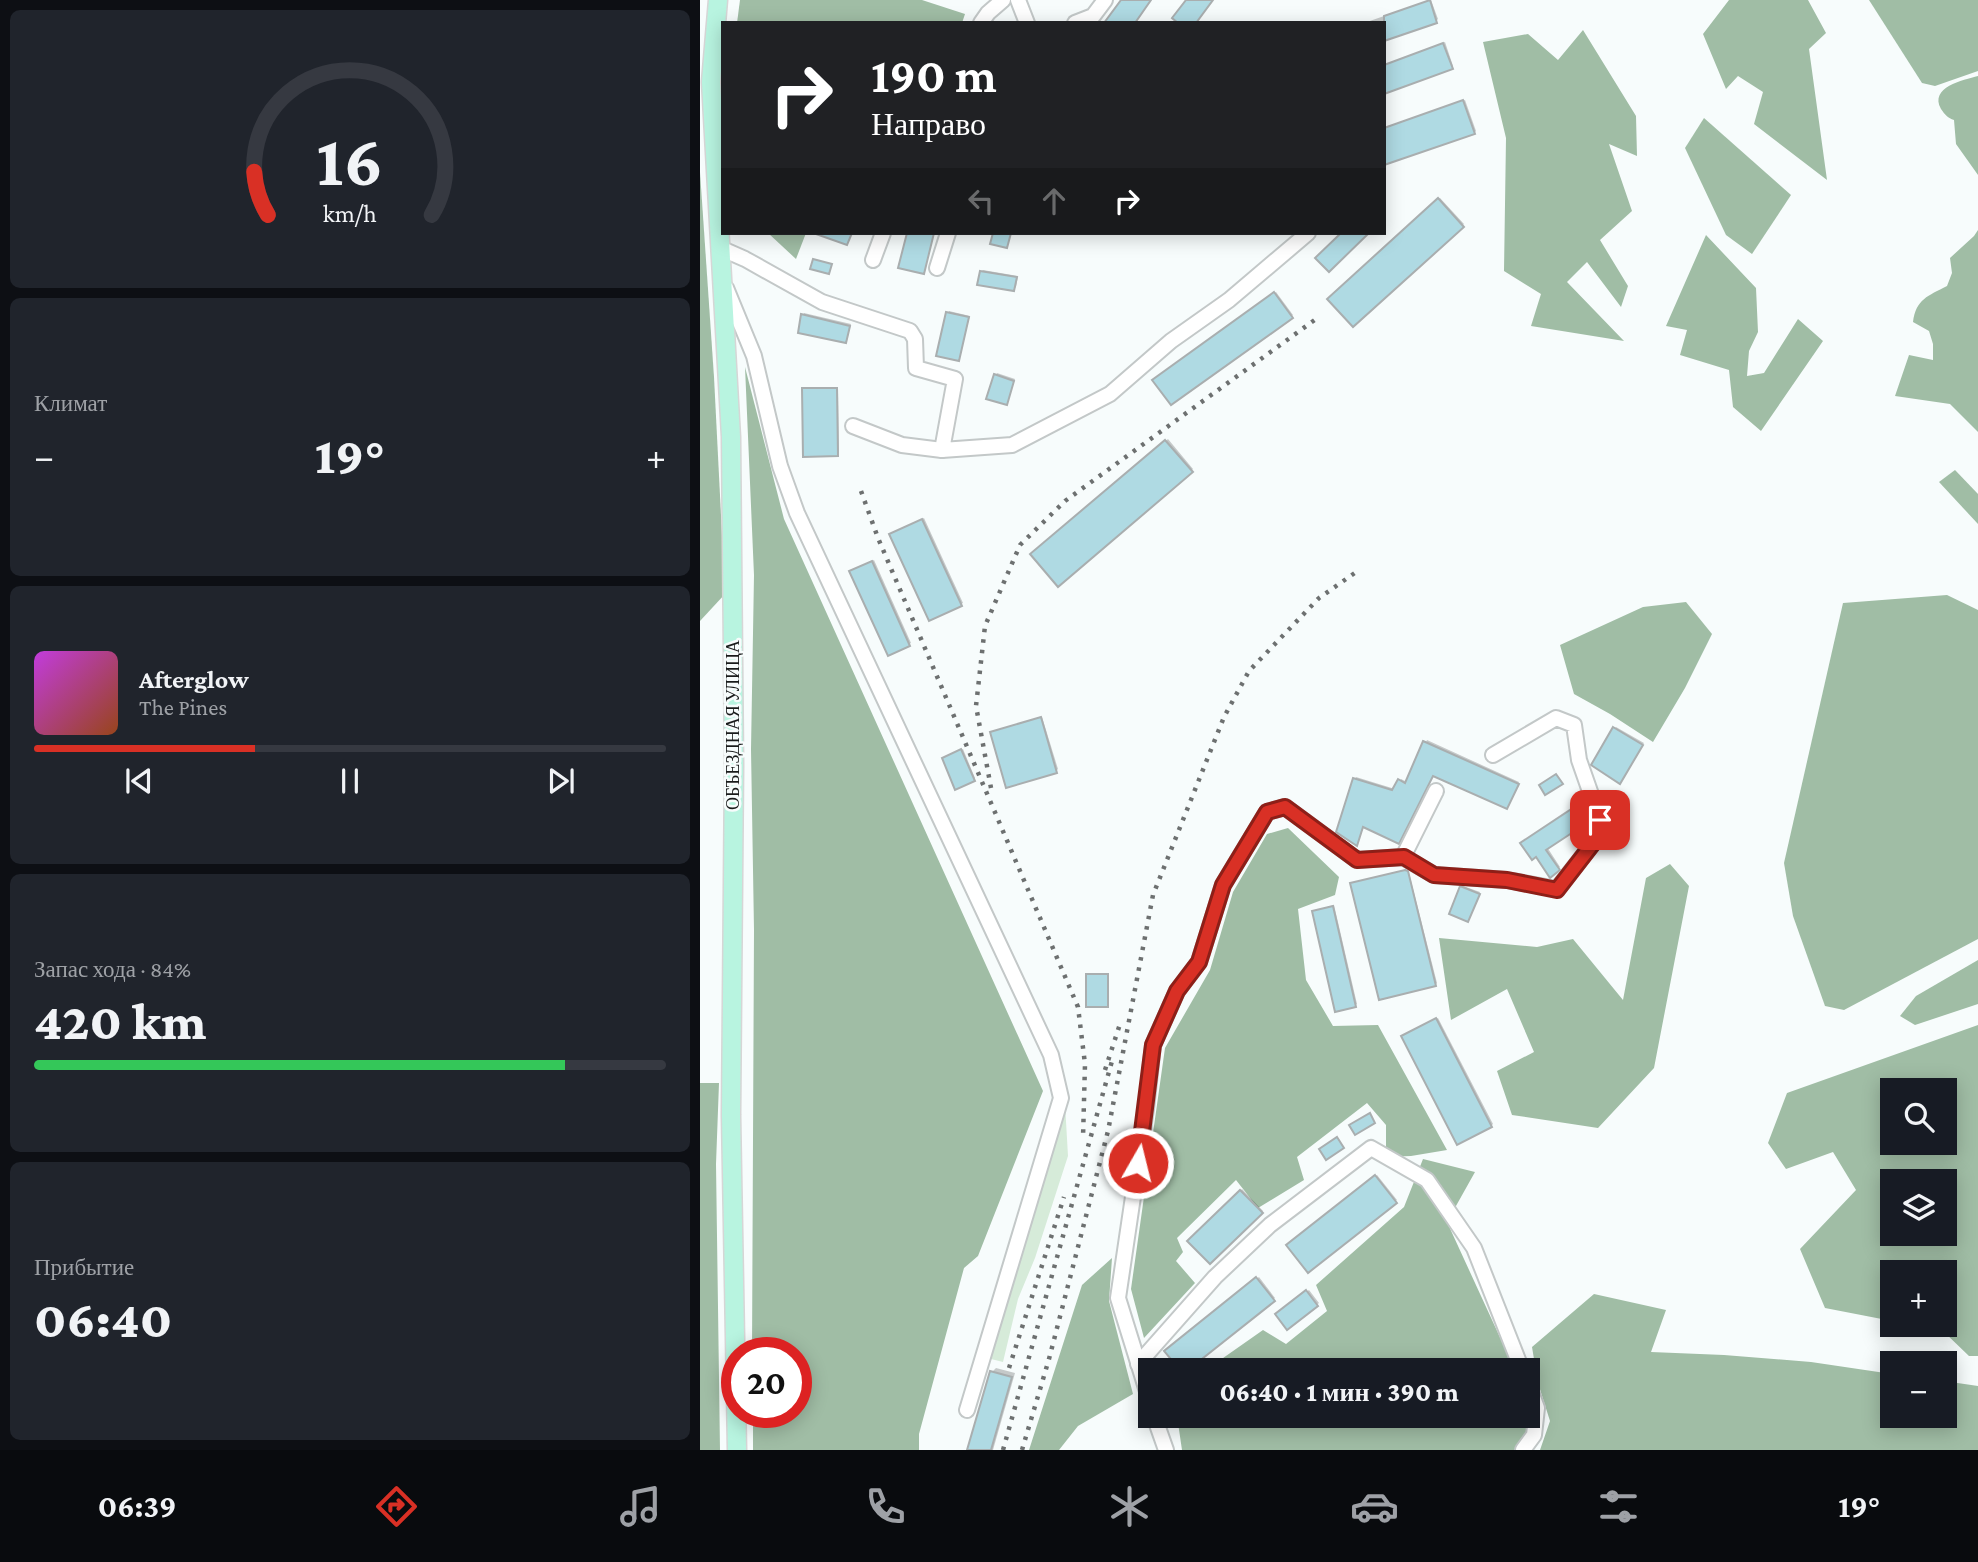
<!DOCTYPE html>
<html lang="ru">
<meta charset="utf-8">
<style>
:root{--surface:#171b24;--page:#20242c;--text:#f1f3f6;--muted:#9ea1a6;--line:#363941;--accent:#d93025}
body{margin:0;font-family:"Crimson Pro",serif;background:var(--page);color:var(--text);height:100vh;display:flex;flex-direction:column;font-size:26px;white-space:nowrap}
*{box-sizing:border-box;margin:0}
p{font-size:23px;color:var(--muted)}
.icon{flex:none;width:38px;height:38px;fill:none;stroke:currentColor;stroke-width:2;stroke-linecap:round;stroke-linejoin:round}
.map{position:relative;flex:1;overflow:hidden}
.sheet{display:flex;flex-direction:column;gap:10px;padding:10px;background:#0d0f14;width:700px}
.sheet>*{flex:none}
.banner{position:absolute;left:21px;top:21px;width:665px;height:214px;border-radius:0px;box-shadow:0 4px 18px #0003;background:#202124;color:#fff;overflow:hidden}
.controls{position:absolute;left:1180px;top:1078px;display:grid;gap:14px}
.controls a{display:grid;place-items:center;width:77px;height:77px;border-radius:0px;background:var(--surface);box-shadow:0 4px 18px #0003;font-size:35px}
.speed{position:absolute;left:21px;top:1337px;display:flex;gap:14px;font-size:35px;font-weight:700;text-align:center}
.speed>*{display:grid;place-content:center;width:91px;height:91px;border-radius:50%;background:var(--surface);box-shadow:0 4px 18px #0003;line-height:1}
.speed .limit{border:10px solid #d22;background:#fff;color:#111}
.pin{position:absolute;display:grid;place-items:center;width:60px;height:60px;color:#fff;margin:-30px;border-radius:14px;box-shadow:0 4px 10px #0006}
.me{position:absolute;width:77px;margin:-38px;rotate:8deg;stroke-linejoin:round;filter:drop-shadow(0 0 5px #0008)}
.turn{display:flex;align-items:center;gap:24px;height:147px;padding:0 35px;font-size:32px}
.turn .icon{width:91px;height:91px;stroke-width:2.5}
.turn b{display:block;font-size:49px;line-height:60px}
.lanes{display:flex;align-items:center;height:66px;padding:0 35px;background:#0003;justify-content:center;gap:35px;direction:ltr}
.lanes .off{opacity:.35}
.big{font-size:52px;font-weight:800;line-height:1.1}
.sheet .widget{flex:1;display:flex;flex-direction:column;justify-content:center;gap:10px;min-width:0;padding:0 24px;border-radius:10px;background:var(--page)}
.sheet .dial{align-items:center;gap:0}
.dial svg{height:182px;overflow:visible;fill:none;stroke:var(--line);stroke-width:7;stroke-linecap:round;text-anchor:middle}
.dial text{fill:var(--text);stroke:none}
.song{display:flex;align-items:center;gap:21px}
.cover{width:84px;height:84px;border-radius:10px;background:linear-gradient(135deg,hsl(290 70% 55%),hsl(20 70% 35%))}
.played{height:7px;border-radius:4px;background:linear-gradient(90deg,var(--accent) 35%,var(--line) 35%)}
.keys{display:flex;justify-content:space-around;direction:ltr}
.heat{display:flex;justify-content:space-between;align-items:center;font-size:38px;direction:ltr}
.charge{height:10px;border-radius:5px;background:linear-gradient(90deg,#34c759 84%,var(--line) 0)}
.trip{position:absolute;left:438px;top:1358px;width:402px;height:70px;border-radius:0px;background:var(--surface);box-shadow:0 4px 18px #0003;font-weight:800;line-height:70px;text-align:center}
.menu{display:flex;height:112px;justify-content:space-around;align-items:center;background:#090b0e;color:var(--muted)}
.menu .icon{width:49px;height:49px}
.menu .selected{color:var(--accent)}
.menu b{font-size:32px;color:var(--text)}
main{display:flex;flex:1;min-height:0}
.map>svg:first-child{display:block}
.green{fill:#d6ebd9}
.forest{fill:#a0bda5;fill-rule:evenodd}
.shadow{fill:#0003}
.building{fill:#afdae3;stroke:#a9aeaf;stroke-width:2}
.lines{fill:none;stroke-linecap:round;stroke-linejoin:round}
.minor-casing{stroke:#c3c8c8;stroke-width:18}
.major-casing{stroke:#d6d6d6;stroke-width:21}
.minor{stroke:#fff;stroke-width:14}
.major{stroke:#b8f4e0;stroke-width:18}
.rail{stroke:#6d7070;stroke-width:4.5;stroke-dasharray:3.5 7;stroke-linecap:butt}
.route-casing{stroke:#8d1f18;stroke-width:18}
.route{stroke:#d93025;stroke-width:12}
.labels{text-anchor:middle;stroke-width:5;stroke-linejoin:round;paint-order:stroke}
.street-label{font-size:18px;fill:#191b1b;stroke:#f7fcfc}
</style>
<main>
<section class="sheet">
<div class="widget dial"><svg viewBox="0 0 100 80">
<path d="M14 69A42 42 0 1 1 86 69"/>
<path d="M14 69A42 42 0 0 1 8 50" stroke="#d93025"/>
<text x="50" y="56" font-size="32" font-weight="700">16</text>
<text x="50" y="72" font-size="11">km/h</text>
</svg></div>
<div class="widget"><p>Климат</p>
<div class="heat"><a>−</a><b class="big">19°</b><a>+</a></div>
</div>
<div class="widget">
<div class="song"><i class="cover"></i><div><b>Afterglow</b><p>The Pines</p></div></div>
<div class="played"></div>
<div class="keys"><svg class="icon" aria-label="previous" viewBox="0 0 24 24"><path d="M18 5L8 12l10 7zM5 5v14"/></svg><svg class="icon" aria-label="pause" viewBox="0 0 24 24"><path d="M8 5v14M16 5v14"/></svg><svg class="icon" aria-label="next" viewBox="0 0 24 24"><path d="M6 5l10 7-10 7zM19 5v14"/></svg></div>
</div>
<div class="widget"><p>Запас хода · 84%</p><b class="big">420 km</b><div class="charge"></div></div>
<div class="widget"><p>Прибытие</p><b class="big">06:40</b></div>
</section>
<div class="map">
<svg width="1278" height="1450" viewBox="0 0 1278 1450">
<rect width="100%" height="100%" fill="#f7fcfc"/>
<polygon class="green" points="365,1104 368,1156 335,1258 318,1299 303,1362 291,1359"/>
<g class="forest">
<polygon points="40,0 222,0 265,14 262,23 37,23"/>
<polygon points="1029,0 1108,0 1126,33 1109,49 1127,180 1054,124 1063,92 1038,76 1026,89 1003,34"/>
<polygon points="1169,0 1278,0 1278,71 1235,86 1222,83"/>
<polygon points="883,30 936,116 937,156 909,144 932,211 900,240 928,286 921,307 887,262 867,282 924,341 831,326 841,294 804,271 806,138 783,42 828,34 858,60"/>
<path d="M1278 76V175L1256 144 1254 120C1248 118 1245 115 1241 109 1229 87 1263 80 1278 76Z"/>
<polygon points="1004,118 1091,195 1052,254 1026,235 985,148"/>
<polygon points="0,172 14,377 25,594 0,621"/>
<path d="M1278 230V432L1250 404 1195 396 1209 355 1233 360V344L1229 331 1213 322C1216 299 1228 296 1247 286L1252 273 1250 258 1274 236Z"/>
<polygon points="68,233 106,233 96,259"/>
<polygon points="1006,235 1056,288 1058,332 1049,351 1047,376 1064,373 1098,319 1123,341 1061,431 1033,407 1029,370 980,355 987,330 966,326"/>
<polygon points="45,367 84,519 343,1091 278,1256 264,1268 219,1434 219,1450 53,1450 53,1412 96,1412 96,1353 52,1353 54,930 51,749 54,575"/>
<polygon points="1255,470 1278,494 1278,524 1239,482"/>
<polygon points="1247,595 1278,610 1278,939 1144,1010 1125,1006 1093,916 1084,863 1143,603"/>
<polygon points="986,602 1012,634 985,688 953,742 910,714 874,694 860,645 943,607"/>
<polygon points="588,828 639,877 635,895 598,909 606,980 633,1026 678,1025 747,1150 711,1156 686,1157 686,1125 667,1103 597,1157 604,1180 558,1208 536,1180 477,1238 483,1252 476,1261 495,1283 444,1338 431,1289 465,1048 510,970 533,892 567,834"/>
<polygon points="970,864 989,886 954,1068 898,1128 812,1115 797,1071 834,1052 807,989 751,1020 739,938 837,947 873,939 923,1000 946,878"/>
<polygon points="1278,960 1278,1004 1215,1025 1200,1016 1216,996"/>
<path d="M1278 1025V1356H1269L1242 1330 1213 1325H1244V1272H1192V1321L1125 1308 1100 1249 1156 1190 1133 1152 1086 1169 1068 1143 1087 1093ZM1192 1090H1244V1143H1192ZM1192 1181H1244V1234H1192Z"/>
<polygon points="0,1083 19,1083 16,1164 20,1450 0,1450"/>
<polygon points="723,1159 775,1172 747,1222 815,1370 506,1370 563,1330 586,1344 627,1311 616,1285 704,1207"/>
<polygon points="412,1258 409,1301 433,1394 378,1426 359,1450 329,1450 382,1285"/>
<polygon points="894,1294 966,1310 951,1352 1024,1355 1111,1362 1192,1374 1192,1416 1244,1416 1244,1381 1278,1386 1278,1450 840,1450 850,1421 838,1383 832,1347"/>
<polygon points="828,1399 834,1412 824,1450 482,1450 477,1416 828,1416"/>
</g>
<g class="shadow">
<polygon points="730,0 731,0 738,19 736,21 684,39 684,23 664,23"/>
<polygon points="745,42 753,66 752,67 684,93 684,65"/>
<polygon points="765,100 776,131 774,133 684,163 684,128"/>
<polygon points="740,198 764,224 653,325 630,299"/>
<polygon points="283,270 318,276 316,287 314,289 281,272"/>
<polygon points="576,292 593,315 591,317 456,378"/>
<polygon points="249,311 270,316 258,360 248,313"/>
<polygon points="104,313 151,324 147,340 145,342 103,315"/>
<polygon points="297,373 315,379 308,401 296,375"/>
<polygon points="105,387 138,387 139,453 137,455 104,389"/>
<polygon points="468,439 493,469 358,584 332,554"/>
<polygon points="224,518 263,603 261,604 192,533"/>
<polygon points="174,560 211,643 188,654 153,570"/>
<polygon points="342,717 358,769 356,771 293,731"/>
<polygon points="916,727 944,743 922,780 915,728"/>
<polygon points="727,740 819,782 809,806 807,807 733,774 664,826 657,844 655,779 656,777 695,789 701,779 707,782"/>
<polygon points="263,749 275,778 274,780 245,757"/>
<polygon points="882,803 891,818 847,847 860,867 850,875 836,855 824,842"/>
<polygon points="708,869 737,983 735,985 654,882"/>
<polygon points="763,886 780,892 769,918 762,887"/>
<polygon points="634,905 657,1004 655,1005 614,911"/>
<polygon points="389,973 409,973 409,1003 407,1005 387,975"/>
<polygon points="738,1018 793,1124 791,1126 704,1035"/>
<polygon points="677,1175 697,1200 608,1271 588,1246"/>
<polygon points="542,1189 563,1211 510,1262 489,1241"/>
<polygon points="559,1277 575,1298 485,1370 482,1370 467,1351"/>
<polygon points="609,1290 619,1303 588,1327 577,1314"/>
<polygon points="296,1368 315,1373 293,1450 269,1450 292,1372"/>
</g>
<g class="building">
<polygon points="421,0 451,0 435,23 404,23"/>
<polygon points="486,0 513,0 496,23 478,23 472,18"/>
<polygon points="730,0 737,23 684,41 684,16"/>
<polygon points="743,43 753,69 684,94 684,65"/>
<polygon points="763,100 775,134 684,165 684,128"/>
<polygon points="738,198 764,227 653,327 627,299"/>
<polygon points="116,233 152,233 147,245 116,234"/>
<polygon points="207,233 234,233 224,274 198,268"/>
<polygon points="293,233 311,233 307,248 290,244"/>
<polygon points="641,233 669,233 629,272 615,258"/>
<polygon points="113,259 132,264 129,274 110,269"/>
<polygon points="280,271 317,277 314,291 277,285"/>
<polygon points="574,292 593,318 471,405 452,380"/>
<polygon points="246,312 269,317 259,361 236,356"/>
<polygon points="101,314 150,326 146,343 98,333"/>
<polygon points="294,374 314,381 307,405 286,399"/>
<polygon points="102,388 137,388 138,456 103,457"/>
<polygon points="465,440 493,472 358,587 330,554"/>
<polygon points="222,519 262,606 229,621 189,534"/>
<polygon points="172,561 210,646 188,656 149,571"/>
<polygon points="341,717 357,773 306,788 290,732"/>
<polygon points="913,727 943,745 920,784 891,765"/>
<polygon points="723,741 819,784 807,809 733,776 699,844 663,827 657,846 636,832 653,778 692,790 698,779 705,783"/>
<polygon points="261,749 275,781 255,790 242,758"/>
<polygon points="856,774 863,784 845,795 839,785"/>
<polygon points="879,804 890,821 846,850 860,870 850,878 836,857 832,860 820,843"/>
<polygon points="705,870 708,871 736,986 679,1000 650,883"/>
<polygon points="760,886 780,894 768,922 749,914"/>
<polygon points="633,906 656,1007 635,1012 612,911"/>
<rect x="386" y="974" width="22" height="33"/>
<polygon points="736,1018 792,1127 757,1145 701,1036"/>
<polygon points="670,1113 675,1123 655,1135 649,1125"/>
<polygon points="637,1137 644,1148 626,1160 619,1149"/>
<polygon points="675,1175 697,1203 608,1273 586,1245"/>
<polygon points="540,1190 563,1213 510,1264 487,1241"/>
<polygon points="556,1277 575,1301 488,1370 480,1370 464,1351"/>
<polygon points="606,1290 618,1306 587,1330 575,1314"/>
<polygon points="290,1371 312,1377 291,1450 267,1450"/>
</g>
<g class="lines">
<defs>
<g id="minor">
<polyline points="318,0 327,23"/>
<polyline points="281,23 288,13 303,0"/>
<polyline points="375,23 393,16 405,0"/>
<polyline points="20,248 45,259 122,302 210,331 215,339 216,368 255,379 242,450 312,445 410,394 471,341 529,300 608,233"/>
<polyline points="173,260 183,233"/>
<polyline points="237,268 248,233"/>
<polyline points="26,288 54,356 80,466 97,513 351,1055 361,1098 267,1410"/>
<polyline points="153,426 202,445 242,450"/>
<polyline points="703,857 736,791"/>
<polyline points="438,1364 515,1277 570,1225 671,1148 727,1180 774,1248 822,1370"/>
<polyline points="450,1401 418,1298 446,1109 453,1045 477,991 499,962 523,885 567,812 585,807 657,860 703,857 734,875 807,880 857,889 898,837 900,820 879,760 874,725 856,718 793,755"/>
<polyline points="454,1416 466,1450"/>
<polyline points="823,1450 834,1435 837,1408 828,1384"/>
</g>
<polyline id="major" points="18,0 11,82 31,437 34,765 31,1115 37,1450"/>
</defs>
<use href="#minor" class="minor-casing"/>
<use href="#major" class="major-casing"/>
<use href="#minor" class="minor"/>
<use href="#major" class="major"/>
<g class="rail">
<polyline points="161,491 178,538 378,1007 385,1064 383,1138"/>
<polyline points="291,788 276,706 285,626 320,545 365,501 616,319"/>
<polyline points="405,1070 420,1024"/>
<polyline points="309,1368 364,1197"/>
<polyline points="303,1450 412,1061"/>
<polyline points="322,1450 349,1359 408,1131 453,895 524,717 549,671 619,598 659,570"/>
</g>
</g>
<g class="lines">
<defs>
<polyline id="route" points="438,1163 453,1045 477,991 499,962 523,885 567,812 585,807 657,860 704,857 734,875 807,880 857,890 898,837 900,820"/>
</defs>
<use href="#route" class="route-casing"/>
<use href="#route" class="route"/>
</g>
<g class="labels">
<g class="street-label">
<text transform="translate(33 725) rotate(-90)" y="6">ОБЪЕЗДНАЯ УЛИЦА</text>
</g>
</g>
</svg>
<div class="controls">
<a><svg class="icon" aria-label="search" viewBox="0 0 24 24"><circle cx="10" cy="10" r="6"/><path d="M15 15l6 6"/></svg></a>
<a><svg class="icon" aria-label="layers" viewBox="0 0 24 24"><path d="M12 4l9 5-9 5-9-5zM3 14l9 5 9-5"/></svg></a>
<a>+</a>
<a>−</a>
</div>
<div class="speed"><div class="limit">20</div></div>
<div class="pin" style="left:900px;top:820px;background:#d93025"><svg class="icon" aria-label="arrive" viewBox="0 0 24 24"><path d="M6 21V4h12l-3 4 3 4H6"/></svg></div>
<svg class="me" style="left:438px;top:1163px" viewBox="-20 -20 40 40"><circle r="17" fill="#d93025" stroke="#fff" stroke-width="3"/><path d="M0-11L8 9 0 5-8 9z" fill="#fff"/></svg>
<div class="trip">06:40 · 1 мин · 390 m</div>
<div class="banner">
<div class="turn"><svg class="icon" aria-label="right" viewBox="0 0 24 24"><path d="M7 20v-9h11M14 6l5 5-5 5"/></svg><div><b>190 m</b>Направо</div></div>
<div class="lanes"><svg class="icon off" aria-label="left" viewBox="0 0 24 24"><path d="M17 20v-9H6M10 6l-5 5 5 5"/></svg><svg class="icon off" aria-label="ahead" viewBox="0 0 24 24"><path d="M12 20V5M6 11l6-6 6 6"/></svg><svg class="icon" aria-label="right" viewBox="0 0 24 24"><path d="M7 20v-9h11M14 6l5 5-5 5"/></svg></div>
</div>
</div>
</main>
<nav class="menu">
<b>06:39</b>
<svg class="icon selected" aria-label="directions" viewBox="0 0 24 24"><path d="M12 3l9 9-9 9-9-9zM9 14v-3h6M13 9l2 2-2 2"/></svg>
<svg class="icon" aria-label="music" viewBox="0 0 24 24"><path d="M9 18V5l10-2v13"/><circle cx="6" cy="18" r="3"/><circle cx="16" cy="16" r="3"/></svg>
<svg class="icon" aria-label="phone" viewBox="0 0 24 24"><path d="M5 4h4l2 5-3 2q2 4 5 5l2-3 5 2v4C11 20 4 13 5 4z"/></svg>
<svg class="icon" aria-label="climate" viewBox="0 0 24 24"><path d="M12 3v18M4 7l16 10M4 17L20 7"/></svg>
<svg class="icon" aria-label="car" viewBox="0 0 24 24"><path d="M5 17H2v-5l4-1 3-4h7l3 4 3 1v5h-3M9 17h6M6 11h13"/><circle cx="7" cy="17" r="2"/><circle cx="17" cy="17" r="2"/></svg>
<svg class="icon" aria-label="filters" viewBox="0 0 24 24"><path d="M4 7h16M4 17h16"/><circle cx="9" cy="7" r="2"/><circle cx="15" cy="17" r="2"/></svg>
<b>19°</b>
</nav>
